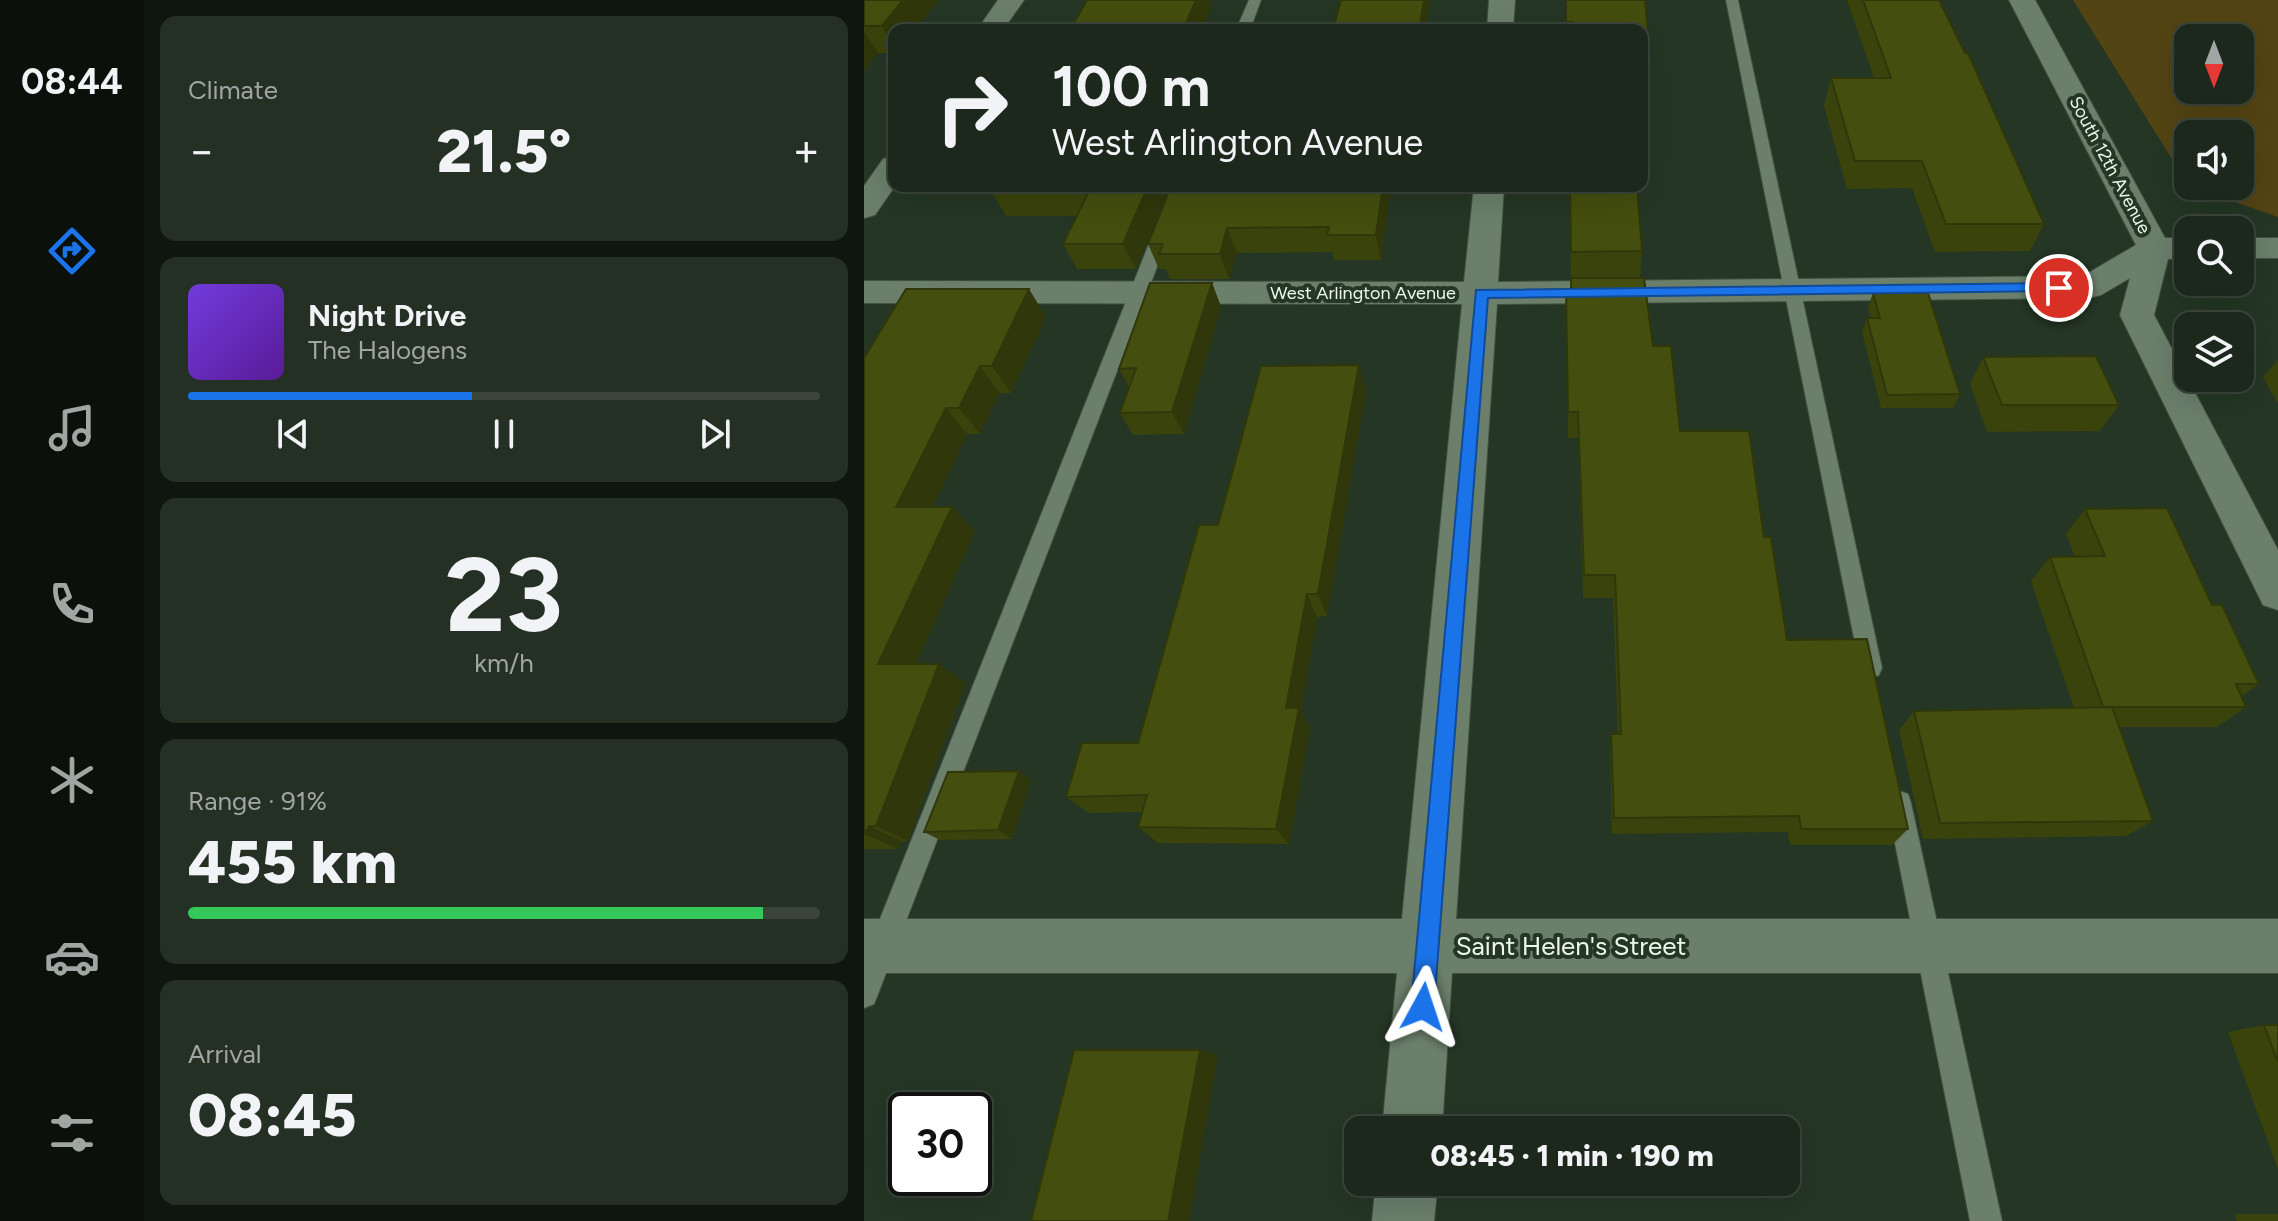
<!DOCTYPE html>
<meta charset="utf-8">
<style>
:root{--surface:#1c281c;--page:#253025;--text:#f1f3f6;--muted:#a0a6a3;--line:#3a443b;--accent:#1a73e8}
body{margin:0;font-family:Figtree,sans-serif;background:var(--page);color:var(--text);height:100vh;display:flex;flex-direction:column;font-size:30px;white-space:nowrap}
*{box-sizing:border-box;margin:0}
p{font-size:26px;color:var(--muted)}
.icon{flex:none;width:44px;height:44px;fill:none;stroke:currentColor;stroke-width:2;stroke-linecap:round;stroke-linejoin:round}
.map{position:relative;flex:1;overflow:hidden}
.panel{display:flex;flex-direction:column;gap:16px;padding:16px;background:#0f160f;width:720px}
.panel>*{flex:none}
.guide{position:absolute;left:24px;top:24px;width:760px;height:168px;border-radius:16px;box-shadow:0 8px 32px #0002,0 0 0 2px var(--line);background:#1c281c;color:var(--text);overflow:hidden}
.needle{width:52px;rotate:180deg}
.buttons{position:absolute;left:1310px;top:24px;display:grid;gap:16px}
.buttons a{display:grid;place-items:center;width:80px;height:80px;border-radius:16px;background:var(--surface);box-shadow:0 8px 32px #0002,0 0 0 2px var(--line);font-size:40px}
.speed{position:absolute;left:24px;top:1092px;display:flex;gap:16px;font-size:40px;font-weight:700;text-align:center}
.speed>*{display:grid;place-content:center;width:104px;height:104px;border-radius:50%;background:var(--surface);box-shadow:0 8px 32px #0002,0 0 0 2px var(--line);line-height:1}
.speed .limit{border:4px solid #111;border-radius:12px;background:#fff;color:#111}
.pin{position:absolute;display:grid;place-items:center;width:68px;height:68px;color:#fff;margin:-34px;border:4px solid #fff;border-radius:50%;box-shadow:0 2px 8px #0007}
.me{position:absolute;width:88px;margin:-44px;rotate:5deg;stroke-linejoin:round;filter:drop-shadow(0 0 6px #0008)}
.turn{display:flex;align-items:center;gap:28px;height:168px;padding:0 32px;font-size:36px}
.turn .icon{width:104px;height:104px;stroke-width:2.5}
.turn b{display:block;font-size:56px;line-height:68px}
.big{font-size:60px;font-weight:800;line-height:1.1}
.panel .tile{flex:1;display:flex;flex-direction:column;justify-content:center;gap:12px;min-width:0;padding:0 28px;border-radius:16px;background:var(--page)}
.panel .dial{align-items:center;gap:0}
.dial b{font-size:104px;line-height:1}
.song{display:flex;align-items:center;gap:24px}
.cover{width:96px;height:96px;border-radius:12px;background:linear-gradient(135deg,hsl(260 70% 55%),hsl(270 70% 35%))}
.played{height:8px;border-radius:4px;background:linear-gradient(90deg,var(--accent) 45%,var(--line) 45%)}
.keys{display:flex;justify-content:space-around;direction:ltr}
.heat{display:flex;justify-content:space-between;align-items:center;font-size:44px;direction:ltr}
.charge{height:12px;border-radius:6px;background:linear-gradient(90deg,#34c759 91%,var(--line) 0)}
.trip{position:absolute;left:480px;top:1116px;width:456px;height:80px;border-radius:16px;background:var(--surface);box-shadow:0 8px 32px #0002,0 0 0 2px var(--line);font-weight:800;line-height:80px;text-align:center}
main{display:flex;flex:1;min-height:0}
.tab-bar{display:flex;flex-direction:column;width:144px;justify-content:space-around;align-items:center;background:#0b100b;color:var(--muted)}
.tab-bar .icon{width:56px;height:56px}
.tab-bar .on{color:var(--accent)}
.tab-bar b{font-size:36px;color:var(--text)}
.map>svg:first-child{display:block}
.green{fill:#534414;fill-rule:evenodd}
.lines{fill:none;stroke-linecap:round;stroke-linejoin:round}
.lane-casing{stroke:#435243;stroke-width:2}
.street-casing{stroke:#435243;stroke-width:2}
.lane{fill:#6b7f6b;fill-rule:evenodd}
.street{fill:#6b7f6b;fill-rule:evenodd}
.wall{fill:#3a430c}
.shaded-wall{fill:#30370a}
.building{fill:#444e0e;stroke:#30370a;stroke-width:2}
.route{fill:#1a73e8;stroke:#114b97;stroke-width:2}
.labels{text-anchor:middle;stroke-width:8;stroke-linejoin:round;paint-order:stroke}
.far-street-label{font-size:18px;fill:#edf8ed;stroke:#253625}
.near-street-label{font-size:26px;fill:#edf8ed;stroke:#253625}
</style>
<main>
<nav class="tab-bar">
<b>08:44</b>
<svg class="icon on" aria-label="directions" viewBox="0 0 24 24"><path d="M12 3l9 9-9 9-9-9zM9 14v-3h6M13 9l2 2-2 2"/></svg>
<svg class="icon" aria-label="music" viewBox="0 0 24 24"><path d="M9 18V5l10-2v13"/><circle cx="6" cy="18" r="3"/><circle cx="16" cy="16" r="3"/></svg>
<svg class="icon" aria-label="phone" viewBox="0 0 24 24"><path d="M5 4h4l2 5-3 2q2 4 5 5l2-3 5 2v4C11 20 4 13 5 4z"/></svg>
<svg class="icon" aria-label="climate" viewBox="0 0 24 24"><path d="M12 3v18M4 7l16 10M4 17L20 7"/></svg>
<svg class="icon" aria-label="car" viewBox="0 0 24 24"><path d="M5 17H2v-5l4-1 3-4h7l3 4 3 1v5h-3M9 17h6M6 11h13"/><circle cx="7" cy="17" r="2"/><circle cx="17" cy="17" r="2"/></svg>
<svg class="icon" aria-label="filters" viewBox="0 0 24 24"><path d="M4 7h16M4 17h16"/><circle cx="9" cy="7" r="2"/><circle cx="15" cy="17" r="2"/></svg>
</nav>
<section class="panel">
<div class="tile"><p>Climate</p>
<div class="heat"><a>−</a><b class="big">21.5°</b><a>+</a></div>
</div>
<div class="tile">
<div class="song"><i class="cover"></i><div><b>Night Drive</b><p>The Halogens</p></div></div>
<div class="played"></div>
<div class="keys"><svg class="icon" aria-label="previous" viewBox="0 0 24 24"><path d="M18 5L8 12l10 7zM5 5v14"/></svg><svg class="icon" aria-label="pause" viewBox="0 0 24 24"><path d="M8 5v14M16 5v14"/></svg><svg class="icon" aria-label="next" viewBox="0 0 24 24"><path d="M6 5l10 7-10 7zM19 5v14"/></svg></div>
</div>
<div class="tile dial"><b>23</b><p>km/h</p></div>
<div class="tile"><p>Range · 91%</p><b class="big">455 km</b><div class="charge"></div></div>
<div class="tile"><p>Arrival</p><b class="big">08:45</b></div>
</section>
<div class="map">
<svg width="1414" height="1221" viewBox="0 0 1414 1221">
<rect width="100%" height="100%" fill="#253625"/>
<path class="green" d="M1209 0H1414V217L1325 186H1376V134H1324V185ZM1324 38H1376V90H1324Z"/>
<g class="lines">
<defs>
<g id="lane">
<polygon points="385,0 397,0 386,30 372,30"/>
<polygon points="862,0 874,0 1018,668 1015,675 1007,678 999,675 996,668"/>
<polygon points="308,186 324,186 14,994 10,1004 0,1008 0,959"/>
<polygon points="1035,791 1044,794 1047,803 1138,1221 1106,1221 1023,803 1026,794"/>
</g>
<g id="street">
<polygon points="134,0 160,0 139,30 113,30"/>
<polygon points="625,0 651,0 649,30 623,30"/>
<polygon points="1145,0 1171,0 1301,238 1324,238 1324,258 1304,259 1290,315 1414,550 1414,610 1399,605 1256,315 1266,278 1237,295 1225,298 633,304 592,919 1414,919 1414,973 588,973 578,1130 518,1130 533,973 0,973 0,919 538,919 598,304 0,303 0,281 600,282 610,186 640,186 634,282 1219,276 1272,245"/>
<polygon points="30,156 31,186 11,215 0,218 0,186 19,159"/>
<rect x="1376" y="238" width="38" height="20"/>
<polygon points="512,1182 574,1182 570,1221 508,1221"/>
</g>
</defs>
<use href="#lane" class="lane-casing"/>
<use href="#street" class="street-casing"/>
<use href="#lane" class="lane"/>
<use href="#street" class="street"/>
</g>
<g class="wall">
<polygon points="0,0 74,0 52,30 30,30 30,53 14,53 0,70"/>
<polygon points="702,0 784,32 782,58 778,58 778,30 702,30"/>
<polygon points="983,0 1075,0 1180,224 1166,251 1071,252 1048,188 983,189 960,106 967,78 1010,78"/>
<polygon points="130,186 305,186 272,269 213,269 199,244 212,216 142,216 127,191"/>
<polygon points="307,186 538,186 538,187 527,187 517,260 470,260 468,252 373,253 365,279 306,279 302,269 295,269 284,244"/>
<polygon points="705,186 778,251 776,278 707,278"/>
<polygon points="348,283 357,307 320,434 269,435 256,413 265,387 255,369"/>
<polygon points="702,289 789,346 816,431 900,537 923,640 1044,829 1028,845 926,845 924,832 748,834 746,753 747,734 754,734 749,598 719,598 714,438 704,438"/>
<polygon points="1009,293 1096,394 1089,408 1017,408 998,332 1003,318 1007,318 1004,307"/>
<polygon points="182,317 147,393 135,393 116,434 103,434 68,507 88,507 111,531 52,664 75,664 101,684 44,841 37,841 34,849 0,849 0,358"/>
<polygon points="1119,357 1255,405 1236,431 1123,432 1106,384"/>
<polygon points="1414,360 1414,403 1399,377"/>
<polygon points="495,365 502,391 463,616 453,617 437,712 446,727 425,844 294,843 274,827 278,812 225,813 202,797 274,743 354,525"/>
<polygon points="1221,509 1348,605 1395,684 1377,697 1382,707 1353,727 1255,727 1289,821 1262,836 1059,839 1035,730 1050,711 1210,708 1167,581 1186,557 1211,557 1202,534"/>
<polygon points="167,780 148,839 76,840 60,832"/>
<polygon points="1400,1025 1414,1025 1414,1169 1364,1032"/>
<polygon points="1371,1214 1414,1214 1414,1221 1373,1221"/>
</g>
<g class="shaded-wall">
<polygon points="39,0 74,0 52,30 30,30 30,46 18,26"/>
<polygon points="332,0 345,0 347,8 337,30 319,30"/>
<polygon points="560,0 566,0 562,30 555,30"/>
<polygon points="0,31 14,53 0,70"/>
<polygon points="284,186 305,186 272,269 259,244"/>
<polygon points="519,186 527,186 527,187 517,260 512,235"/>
<polygon points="363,228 373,253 365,279 356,254"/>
<polygon points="348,283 357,307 320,434 308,412"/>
<polygon points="165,289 182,317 147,393 128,366"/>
<polygon points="495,365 502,391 463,616 454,594"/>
<polygon points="116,366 135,393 116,434 95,408"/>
<polygon points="82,408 103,434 57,532 32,507"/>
<polygon points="88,507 111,531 43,684 14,664"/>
<polygon points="443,594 453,617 437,712 446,727 425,844 412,829 422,708"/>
<polygon points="75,664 101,684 44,841 12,826"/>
<polygon points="155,771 167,780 148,839 134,830"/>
<polygon points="5,826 37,841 34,849 1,834"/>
<polygon points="336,1050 354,1055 325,1221 304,1221"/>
</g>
<g class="building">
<polygon points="0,0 39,0 18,26 0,26"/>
<polygon points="223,0 332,0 319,30 190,30 194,23 210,23"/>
<polygon points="477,0 560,0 555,30 469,30"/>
<polygon points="702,0 781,0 784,32 778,32 778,30 709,30 709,22 702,22"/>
<polygon points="999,0 1075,0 1101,53 1104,53 1180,224 1082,224 1058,161 991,161 967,78 1027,78"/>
<polygon points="130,186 284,186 259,244 199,244 225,191 127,191"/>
<polygon points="307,186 519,186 512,235 463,235 465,227 363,228 356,254 295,254 299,244 284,244"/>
<polygon points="706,186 773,186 778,251 707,252"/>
<polygon points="707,278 780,278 789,346 807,346 816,431 885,431 900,537 907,537 923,640 1003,639 1044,829 937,829 935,816 750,818 747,734 757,734 751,575 720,575 714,412 704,412 702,289 707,289"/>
<polygon points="286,283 348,283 308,412 256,413 272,368 255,369"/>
<polygon points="42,289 165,289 128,366 116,366 95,408 82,408 32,507 88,507 14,664 75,664 12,826 5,826 1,834 0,834 0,358"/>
<polygon points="1009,293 1064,293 1096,394 1023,395 1003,318 1016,318"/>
<polygon points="1232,356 1255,405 1138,405 1119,357"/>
<polygon points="495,365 454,594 443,594 422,708 435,708 412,829 274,827 283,795 202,797 218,743 274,743 335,525 354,525 397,366"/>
<polygon points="1303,508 1348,605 1358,605 1395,684 1372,684 1382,707 1239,707 1186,557 1241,556 1221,509"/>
<polygon points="1248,707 1289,821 1076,823 1050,711"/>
<polygon points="155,771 134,830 60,832 84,772"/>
<polygon points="1400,1025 1414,1025 1414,1062"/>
<polygon points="210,1050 336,1050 304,1221 167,1221"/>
</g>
<polygon class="route" points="1195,283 1200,284 1200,291 624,298 570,1007 567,1015 559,1019 551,1015 547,1007 612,290"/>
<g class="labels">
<g class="far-street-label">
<text transform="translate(1246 165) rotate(62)" y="6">South 12th Avenue</text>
<text x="499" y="299">West Arlington Avenue</text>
</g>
<g class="near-street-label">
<text x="707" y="955">Saint Helen's Street</text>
</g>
</g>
</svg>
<div class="buttons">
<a><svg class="needle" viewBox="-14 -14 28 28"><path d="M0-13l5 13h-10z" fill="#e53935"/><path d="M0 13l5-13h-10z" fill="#a0a6a3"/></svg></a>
<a><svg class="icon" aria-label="sound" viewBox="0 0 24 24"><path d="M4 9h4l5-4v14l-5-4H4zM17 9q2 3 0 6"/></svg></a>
<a><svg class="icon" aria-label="search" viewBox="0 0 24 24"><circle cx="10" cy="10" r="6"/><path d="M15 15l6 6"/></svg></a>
<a><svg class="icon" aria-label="layers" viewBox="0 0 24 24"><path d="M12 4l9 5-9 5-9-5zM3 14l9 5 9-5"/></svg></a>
</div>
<div class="speed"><div class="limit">30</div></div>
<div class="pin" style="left:1195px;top:288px;background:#d93025"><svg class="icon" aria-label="arrive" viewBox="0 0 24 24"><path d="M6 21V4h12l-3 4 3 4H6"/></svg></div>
<svg class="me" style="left:559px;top:1007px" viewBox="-20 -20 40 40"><path d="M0-17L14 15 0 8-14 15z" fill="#1a73e8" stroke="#fff" stroke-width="4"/></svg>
<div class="trip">08:45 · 1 min · 190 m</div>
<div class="guide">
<div class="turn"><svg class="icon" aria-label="right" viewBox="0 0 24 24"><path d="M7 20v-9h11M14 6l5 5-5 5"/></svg><div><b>100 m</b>West Arlington Avenue</div></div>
</div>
</div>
</main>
